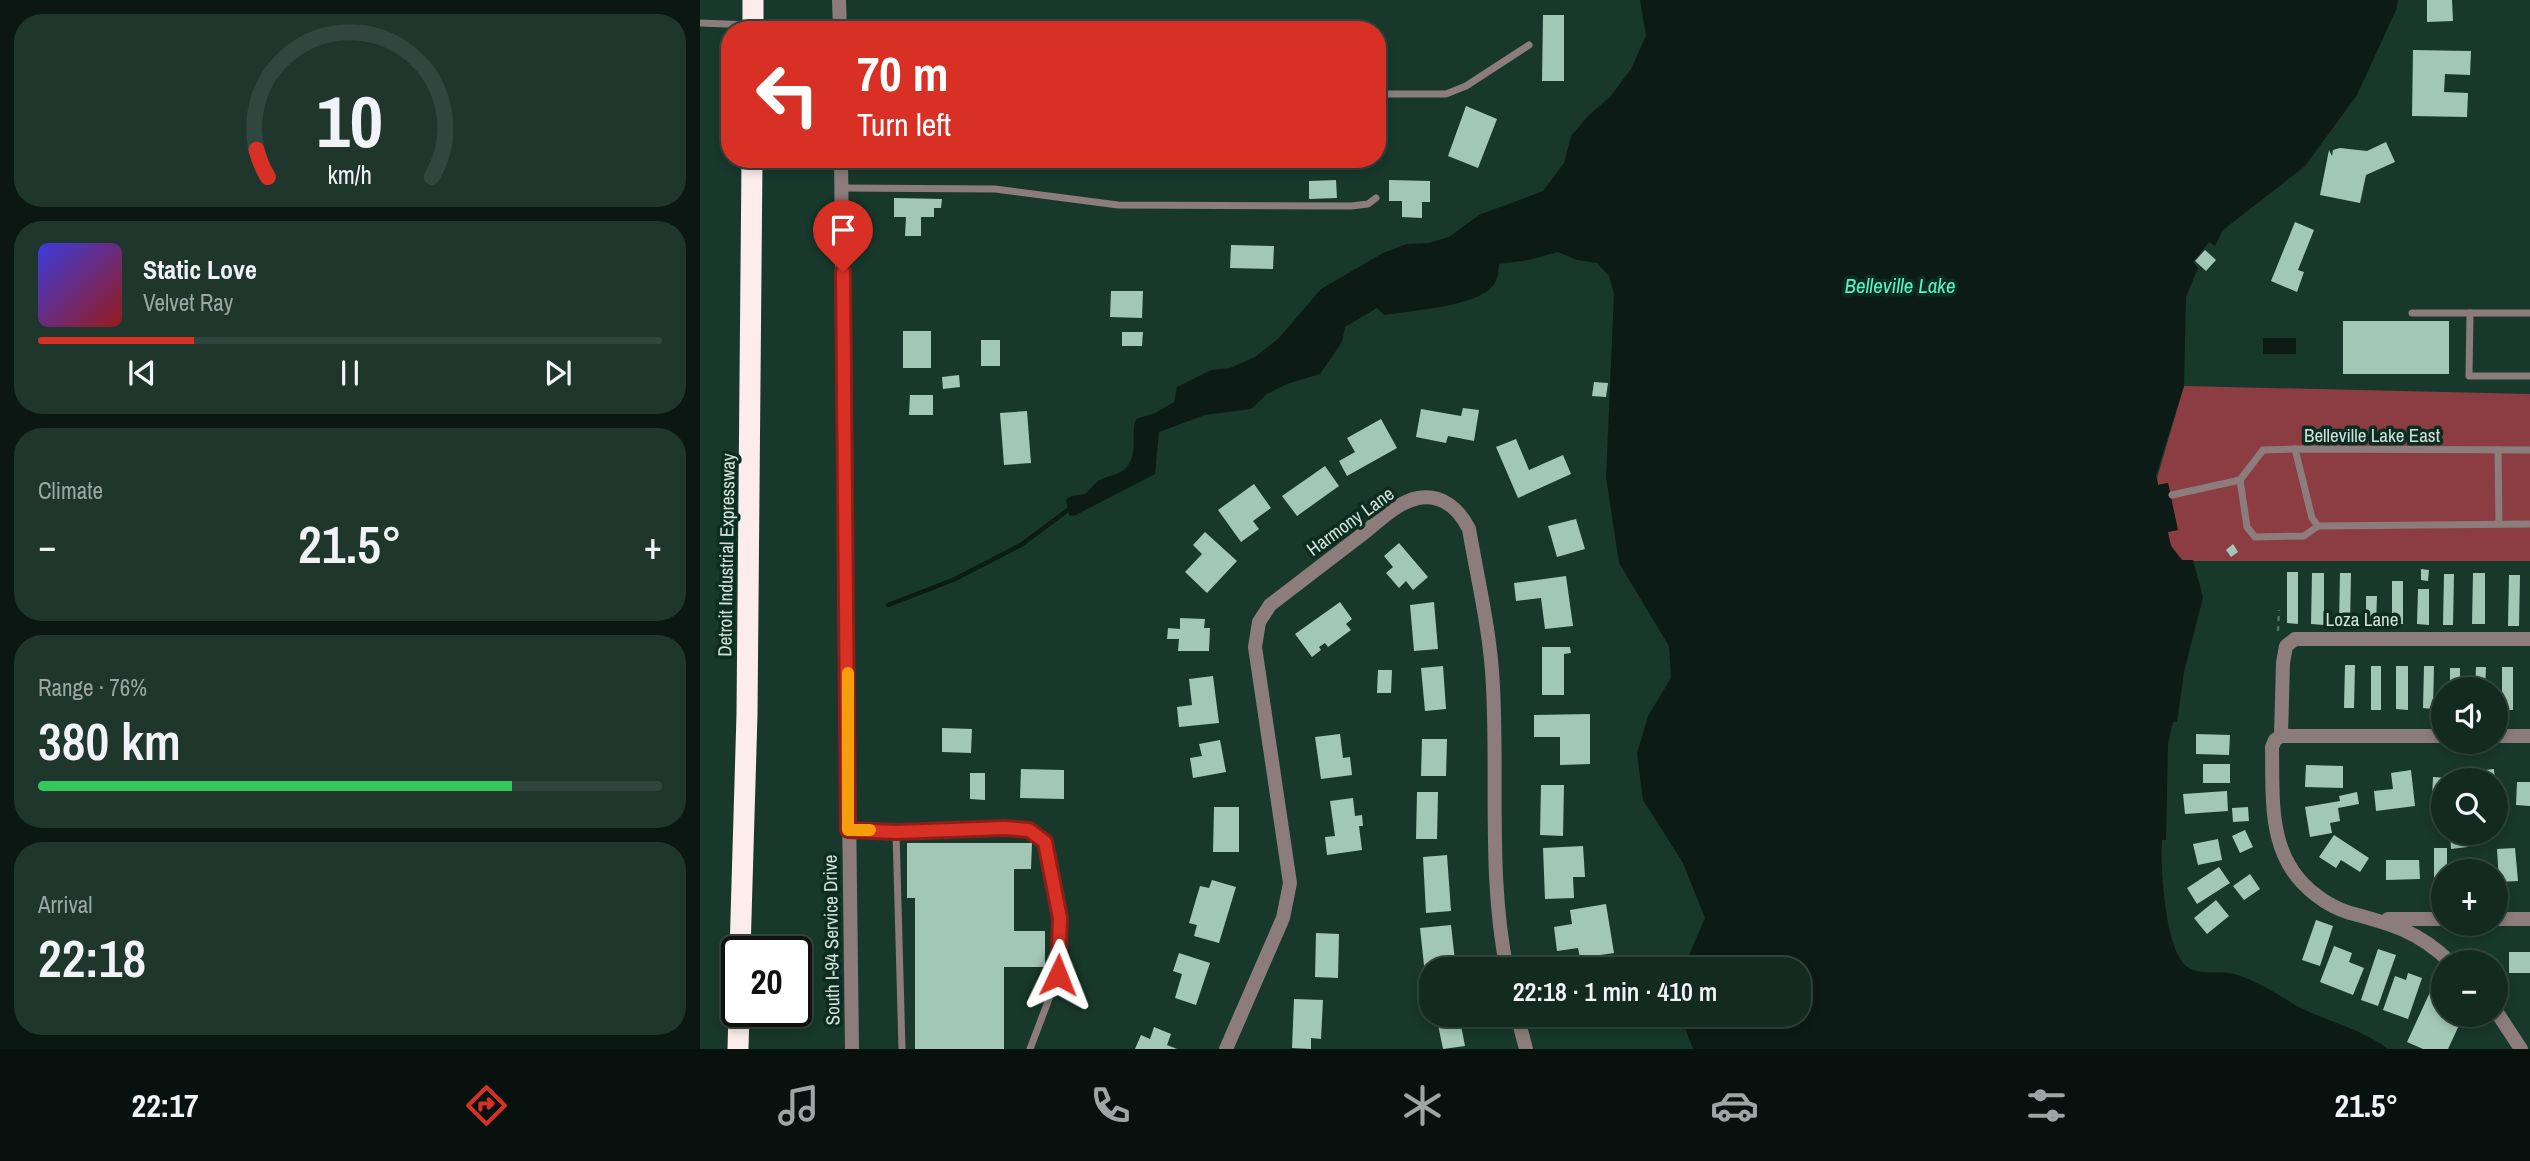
<!DOCTYPE html>
<meta charset="utf-8">
<style>
:root{--surface:#122a20;--page:#1f362d;--text:#f1f3f6;--muted:#9ca7a5;--line:#31463e;--accent:#d93025}
body{margin:0;font-family:"Archivo Narrow",sans-serif;background:var(--page);color:var(--text);height:100vh;display:flex;flex-direction:column;font-size:26px;white-space:nowrap}
*{box-sizing:border-box;margin:0}
p{font-size:23px;color:var(--muted)}
.icon{flex:none;width:38px;height:38px;fill:none;stroke:currentColor;stroke-width:2;stroke-linecap:round;stroke-linejoin:round}
.map{position:relative;flex:1;overflow:hidden}
.sheet{display:flex;flex-direction:column;gap:14px;padding:14px;background:#0a1712;width:700px}
.sheet>*{flex:none}
.guide{position:absolute;left:21px;top:21px;width:665px;height:147px;border-radius:28px;box-shadow:0 4px 10px #0003,0 0 0 2px var(--line);background:#d93025;color:#fff;overflow:hidden}
.tools{position:absolute;left:1731px;top:677px;display:grid;gap:14px}
.tools a{display:grid;place-items:center;width:77px;height:77px;border-radius:50%;background:var(--surface);box-shadow:0 4px 10px #0003,0 0 0 2px var(--line);font-size:35px}
.speed{position:absolute;left:21px;top:936px;display:flex;gap:14px;font-size:35px;font-weight:700;text-align:center}
.speed>*{display:grid;place-content:center;width:91px;height:91px;border-radius:50%;background:var(--surface);box-shadow:0 4px 10px #0003,0 0 0 2px var(--line);line-height:1}
.speed .limit{border:4px solid #111;border-radius:10px;background:#fff;color:#111}
.pin{position:absolute;display:grid;place-items:center;width:60px;height:60px;color:#fff;margin:-72px -30px;border-radius:50% 50% 50% 0;rotate:-45deg;box-shadow:0 0 7px #0007}
.pin .icon{rotate:45deg}
.me{position:absolute;width:77px;margin:-38px;rotate:2deg;stroke-linejoin:round;filter:drop-shadow(0 0 5px #0008)}
.turn{display:flex;align-items:center;gap:24px;height:147px;padding:0 21px;font-size:32px}
.turn .icon{width:91px;height:91px;stroke-width:2.5}
.turn b{display:block;font-size:49px;line-height:60px}
.big{font-size:52px;font-weight:600;line-height:1.1}
.sheet .tile{flex:1;display:flex;flex-direction:column;justify-content:center;gap:10px;min-width:0;padding:0 24px;border-radius:28px;background:var(--page)}
.sheet .dial{align-items:center;gap:0}
.dial svg{height:182px;overflow:visible;fill:none;stroke:var(--line);stroke-width:7;stroke-linecap:round;text-anchor:middle}
.dial text{fill:var(--text);stroke:none}
.song{display:flex;align-items:center;gap:21px}
.cover{width:84px;height:84px;border-radius:10px;background:linear-gradient(135deg,hsl(240 70% 55%),hsl(0 70% 35%))}
.played{height:7px;border-radius:4px;background:linear-gradient(90deg,var(--accent) 25%,var(--line) 25%)}
.keys{display:flex;justify-content:space-around;direction:ltr}
.heat{display:flex;justify-content:space-between;align-items:center;font-size:38px;direction:ltr}
.charge{height:10px;border-radius:5px;background:linear-gradient(90deg,#34c759 76%,var(--line) 0)}
.trip{position:absolute;left:719px;top:957px;width:392px;height:70px;border-radius:28px;background:var(--surface);box-shadow:0 4px 10px #0003,0 0 0 2px var(--line);font-weight:600;line-height:70px;text-align:center}
.tabs{display:flex;height:112px;justify-content:space-around;align-items:center;background:#07110d;color:var(--muted)}
.tabs .icon{width:49px;height:49px}
.tabs .on{color:var(--accent)}
.tabs b{font-size:32px;color:var(--text)}
main{display:flex;flex:1;min-height:0}
.map>svg:first-child{display:block}
.green{fill:#8b3d41}
.water{fill:#0c1b15}
.lines{fill:none;stroke-linecap:round;stroke-linejoin:round}
.stream{stroke:#0c1b15;stroke-width:4.5}
.building{fill:#a3c7b7}
.path{stroke:#526d62;stroke-width:2.5;stroke-dasharray:5 5;stroke-linecap:butt}
.service{stroke:#8c7c7c;stroke-width:7}
.minor{stroke:#8c7c7c;stroke-width:14}
.tertiary{stroke:#8c7c7c;stroke-width:14}
.motorway{stroke:#fcecec;stroke-width:21}
.route-casing{stroke:#8d1f18;stroke-width:18}
.route{stroke:#d93025;stroke-width:12}
.slow{stroke:#f59e0b;stroke-width:12}
.labels{text-anchor:middle;stroke-width:7;stroke-linejoin:round;paint-order:stroke}
.street-label{font-size:19px;fill:#d0e1d9;stroke:#0e2d22}
.water-label{font-size:21px;font-style:italic;fill:#59f5be;stroke:#0e2d22}
</style>
<main>
<section class="sheet">
<div class="tile dial"><svg viewBox="0 0 100 80">
<path d="M14 69A42 42 0 1 1 86 69"/>
<path d="M14 69A42 42 0 0 1 9 57" stroke="#d93025"/>
<text x="50" y="56" font-size="32" font-weight="700">10</text>
<text x="50" y="72" font-size="11">km/h</text>
</svg></div>
<div class="tile">
<div class="song"><i class="cover"></i><div><b>Static Love</b><p>Velvet Ray</p></div></div>
<div class="played"></div>
<div class="keys"><svg class="icon" aria-label="previous" viewBox="0 0 24 24"><path d="M18 5L8 12l10 7zM5 5v14"/></svg><svg class="icon" aria-label="pause" viewBox="0 0 24 24"><path d="M8 5v14M16 5v14"/></svg><svg class="icon" aria-label="next" viewBox="0 0 24 24"><path d="M6 5l10 7-10 7zM19 5v14"/></svg></div>
</div>
<div class="tile"><p>Climate</p>
<div class="heat"><a>−</a><b class="big">21.5°</b><a>+</a></div>
</div>
<div class="tile"><p>Range · 76%</p><b class="big">380 km</b><div class="charge"></div></div>
<div class="tile"><p>Arrival</p><b class="big">22:18</b></div>
</section>
<div class="map">
<svg width="1830" height="1049" viewBox="0 0 1830 1049">
<rect width="100%" height="100%" fill="#18382b"/>
<polygon class="green" points="1484,386 1830,394 1830,561 1482,561 1471,546 1467,532 1477,530 1468,483 1458,485 1457,478"/>
<g class="water">
<path d="M940 0H1698L1696 10 1657 95 1605 166 1523 230 1515 246 1509 242 1493 262 1498 268 1486 297 1484 386 1456 475 1458 485 1468 483 1478 530 1468 532 1471 546 1482 560H1493L1503 597 1484 672 1477 722H1473L1468 743 1466 840H1462C1460 867 1465 944 1484 964 1495 976 1516 971 1530 973 1553 978 1577 994 1597 1006 1627 1022 1660 1028 1688 1049H993L980 1015H1099V970L983 969 1005 918 983 863 943 800 937 754 948 716 971 678 969 646 919 563 906 477 914 294 909 276 897 263 877 260 858 252 829 260 799 264C798 274 798 281 790 289 772 306 711 311 684 315L677 308 645 327 642 342 620 374 587 384 567 394 551 409 505 415 459 432 455 474 374 516 369 515 366 500C372 493 379 497 386 493 390 490 394 484 398 481 410 474 423 476 430 462 437 449 431 433 436 419L455 413 474 402 477 387 511 370 530 368 555 357 579 338 621 289 683 253 707 244 729 243 749 237 779 215 843 191 864 163 871 136 889 115 910 97 931 69 946 36Z"/>
<rect x="1563" y="338" width="33" height="16"/>
</g>
<g class="lines">
<polyline class="stream" points="188,605 253,580 321,545 372,507"/>
</g>
<g class="building">
<polygon points="1727,0 1752,0 1753,21 1727,22"/>
<polygon points="843,15 864,15 864,81 842,81"/>
<polygon points="1713,50 1771,51 1770,75 1745,74 1744,92 1768,93 1767,117 1712,116"/>
<polygon points="766,106 797,119 778,168 748,156"/>
<polygon points="1686,142 1695,162 1666,175 1660,203 1620,195 1629,150 1632,156 1633,150 1640,148 1667,151"/>
<polygon points="636,180 637,198 609,199 609,181"/>
<polygon points="689,180 730,181 730,202 722,202 722,218 702,217 702,201 689,201"/>
<polygon points="194,198 242,199 241,208 234,208 234,217 221,217 221,236 205,236 206,217 194,217"/>
<polygon points="1595,222 1614,230 1598,270 1604,272 1597,292 1571,281"/>
<polygon points="531,245 574,246 573,269 530,268"/>
<polygon points="1505,250 1516,260 1506,271 1495,261"/>
<polygon points="411,291 443,291 442,318 410,317"/>
<rect x="1643" y="321" width="106" height="53"/>
<rect x="203" y="331" width="28" height="37"/>
<polygon points="422,332 443,332 442,346 422,346"/>
<rect x="281" y="340" width="19" height="26"/>
<polygon points="259,375 260,387 243,389 242,377"/>
<polygon points="894,382 908,383 906,397 892,396"/>
<polygon points="210,395 233,395 233,415 209,415"/>
<polygon points="763,408 779,410 774,441 748,436 746,443 716,437 721,409 761,416"/>
<polygon points="327,411 331,463 304,465 300,413"/>
<polygon points="681,419 697,448 647,476 639,461 655,452 647,438"/>
<polygon points="816,439 829,470 863,455 871,474 818,498 796,447"/>
<polygon points="625,466 639,486 597,516 582,496"/>
<polygon points="554,484 571,508 553,521 559,529 541,542 518,510"/>
<polygon points="876,519 885,549 857,557 848,526"/>
<polygon points="505,532 537,561 507,593 485,572 502,554 493,545"/>
<polygon points="699,543 728,577 713,590 706,581 699,588 686,573 693,567 684,556"/>
<polygon points="1533,544 1538,552 1531,557 1526,550"/>
<polygon points="1721,569 1729,570 1728,581 1721,580"/>
<polygon points="1587,572 1598,572 1598,624 1587,623"/>
<polygon points="1612,573 1624,573 1624,625 1611,624"/>
<polygon points="1640,573 1651,573 1650,625 1639,625"/>
<polygon points="1773,573 1785,573 1785,624 1772,624"/>
<polygon points="1744,574 1754,574 1753,625 1743,625"/>
<polygon points="1809,575 1820,575 1819,626 1808,626"/>
<polygon points="866,576 873,626 845,629 841,598 816,601 814,583"/>
<rect x="1692" y="581" width="11" height="43"/>
<polygon points="1718,589 1729,589 1729,625 1717,624"/>
<polygon points="1666,596 1677,596 1676,624 1666,623"/>
<polygon points="640,602 652,619 646,624 651,630 628,647 625,643 619,647 621,650 612,657 595,634"/>
<polygon points="734,602 738,649 714,651 710,605"/>
<polygon points="480,618 505,619 504,628 510,628 509,651 478,651 479,639 467,639 468,628 480,629"/>
<polygon points="842,647 870,647 871,653 864,654 864,695 842,695"/>
<polygon points="1645,665 1655,665 1654,708 1644,708"/>
<polygon points="743,666 746,709 725,711 721,668"/>
<rect x="1671" y="666" width="10" height="44"/>
<polygon points="1696,666 1708,666 1708,710 1696,709"/>
<polygon points="1724,666 1734,666 1733,709 1723,708"/>
<polygon points="1776,667 1786,667 1785,690 1775,690"/>
<rect x="1802" y="667" width="11" height="43"/>
<rect x="1750" y="668" width="10" height="22"/>
<polygon points="678,670 692,670 691,693 677,693"/>
<polygon points="513,676 519,723 479,727 477,707 492,705 489,679"/>
<polygon points="890,714 890,764 860,765 860,737 834,737 834,715"/>
<polygon points="242,728 272,729 271,753 242,752"/>
<polygon points="640,734 643,758 650,757 652,775 621,779 615,737"/>
<polygon points="1496,734 1530,735 1529,755 1496,754"/>
<polygon points="722,739 747,739 746,776 721,776"/>
<polygon points="520,740 526,772 493,778 490,758 502,756 499,744"/>
<rect x="1503" y="764" width="27" height="19"/>
<polygon points="1606,765 1643,766 1643,788 1605,787"/>
<polygon points="321,769 364,770 364,799 320,798"/>
<polygon points="1794,769 1795,780 1776,780 1775,771"/>
<polygon points="1711,770 1715,806 1676,811 1674,791 1693,789 1691,773"/>
<polygon points="270,773 285,773 285,800 270,799"/>
<rect x="1751" y="774" width="19" height="6"/>
<polygon points="1733,777 1749,778 1749,780 1743,780 1743,800 1732,799"/>
<polygon points="1817,782 1830,782 1830,806 1816,805"/>
<polygon points="841,785 864,785 863,836 840,835"/>
<polygon points="1527,791 1528,811 1485,814 1483,794"/>
<polygon points="717,792 738,792 737,839 716,839"/>
<polygon points="1657,792 1659,804 1638,808 1640,821 1630,823 1632,833 1610,837 1605,807 1640,801 1639,796"/>
<polygon points="653,798 655,816 662,815 663,826 659,826 662,850 627,855 625,837 635,836 630,801"/>
<polygon points="514,807 539,807 539,852 513,852"/>
<polygon points="1548,807 1549,821 1533,822 1532,808"/>
<polygon points="1545,830 1553,847 1540,853 1532,836"/>
<polygon points="1750,833 1767,833 1768,847 1751,849"/>
<polygon points="1634,835 1669,858 1660,872 1641,860 1636,868 1619,857"/>
<polygon points="1518,839 1522,860 1498,865 1493,844"/>
<polygon points="207,843 332,843 331,869 314,869 314,931 345,931 345,967 304,967 304,1049 215,1049 215,898 207,898"/>
<polygon points="883,846 885,877 873,877 874,898 845,899 843,848"/>
<polygon points="1734,848 1747,848 1747,872 1743,872 1743,877 1734,877"/>
<polygon points="1815,848 1818,881 1799,882 1797,849"/>
<polygon points="747,855 751,911 726,913 723,857"/>
<polygon points="1686,860 1719,860 1720,879 1686,880"/>
<polygon points="1519,867 1530,883 1497,904 1487,888"/>
<polygon points="1550,874 1560,889 1544,900 1533,886"/>
<polygon points="512,880 536,887 519,943 494,936 497,925 489,923 500,886 509,888"/>
<polygon points="1516,900 1529,916 1507,934 1494,918"/>
<polygon points="906,904 914,953 880,958 878,948 857,951 854,927 872,924 870,910"/>
<polygon points="1616,920 1633,926 1620,966 1602,960"/>
<polygon points="751,925 756,970 732,970 732,983 726,984 720,928"/>
<polygon points="616,933 639,934 638,978 615,977"/>
<polygon points="1634,946 1652,953 1649,962 1664,968 1653,995 1620,982"/>
<polygon points="1678,949 1696,955 1678,1006 1661,1000"/>
<rect x="1809" y="952" width="21" height="21"/>
<polygon points="479,953 510,963 496,1005 475,998 482,974 473,971"/>
<polygon points="1708,973 1722,978 1708,1019 1683,1010 1695,976 1706,980"/>
<polygon points="1731,990 1743,995 1743,1015 1761,1021 1748,1049 1723,1049 1707,1042"/>
<polygon points="594,999 623,1000 621,1039 611,1038 611,1049 592,1048"/>
<polygon points="736,1015 759,1015 765,1046 743,1049"/>
<polygon points="454,1027 471,1034 467,1045 477,1049 435,1049 441,1035 450,1039"/>
</g>
<g class="lines">
<polyline class="path" points="1578,631 1579,610"/>
<g class="service">
<polyline points="0,23 52,25"/>
<polyline points="677,94 746,94 766,86 829,45"/>
<polyline points="142,188 295,189 418,205 651,206 668,204 676,198"/>
<polyline points="1712,313 1830,313"/>
<polyline points="1770,313 1769,376 1830,376"/>
<polyline points="1595,449 1563,450 1540,480 1547,527 1555,537 1604,536 1618,526"/>
<polyline points="1798,450 1799,524"/>
<polyline points="1830,450 1595,449 1612,518 1618,526 1830,524"/>
<polyline points="1472,495 1540,480"/>
<polyline points="148,829 196,832 202,1049"/>
<polyline points="196,832 305,828 329,830 345,842 360,918 358,975 330,1049"/>
</g>
<g class="minor">
<polyline points="1581,736 1583,663 1586,646 1595,639 1830,639"/>
<path d="M1581 736 1575 740 1572 747C1573 801 1567 859 1616 895 1626 903 1637 909 1650 913 1691 924 1718 931 1750 962"/>
<polyline points="1581,736 1743,736"/>
<polyline points="1796,736 1830,736"/>
<polyline points="1688,919 1743,919"/>
<polyline points="1796,919 1830,919"/>
<polyline points="1796,1011 1821,1049"/>
<polyline points="817,1015 826,1049"/>
<path d="M526 1049 583 918 590 883 555 647 559 622 570 605C600 582 630 559 660 536 677 523 697 502 718 498 742 494 759 509 769 529 778 581 791 635 793 687 798 782 788 877 807 970"/>
</g>
<g class="tertiary">
<polyline points="139,0 140,30"/>
<polyline points="141,159 152,1049"/>
</g>
<g class="motorway">
<polyline points="53,30 53,0"/>
<polyline points="40,952 47,714 52,159"/>
<polyline points="38,1049 39,1012"/>
</g>
</g>
<g class="lines">
<defs>
<polyline id="route" points="143,272 148,830 197,832 305,828 329,830 345,842 360,918 358,975"/>
</defs>
<use href="#route" class="route-casing"/>
<use href="#route" class="route"/>
<polyline class="slow" points="148,673 148,830 170,830"/>
</g>
<g class="labels">
<g class="street-label">
<text x="1672" y="442">Belleville Lake East</text>
<text transform="translate(650 521) rotate(-36)" y="7">Harmony Lane</text>
<text transform="translate(26 555) rotate(-89)" y="7">Detroit Industrial Expressway</text>
<text x="1662" y="626">Loza Lane</text>
<text transform="translate(131 940) rotate(-91)" y="7">South I-94 Service Drive</text>
</g>
<g class="water-label">
<text x="1200" y="293">Belleville Lake</text>
</g>
</g>
</svg>
<div class="tools">
<a><svg class="icon" aria-label="sound" viewBox="0 0 24 24"><path d="M4 9h4l5-4v14l-5-4H4zM17 9q2 3 0 6"/></svg></a>
<a><svg class="icon" aria-label="search" viewBox="0 0 24 24"><circle cx="10" cy="10" r="6"/><path d="M15 15l6 6"/></svg></a>
<a>+</a>
<a>−</a>
</div>
<div class="speed"><div class="limit">20</div></div>
<div class="pin" style="left:143px;top:272px;background:#d93025"><svg class="icon" aria-label="arrive" viewBox="0 0 24 24"><path d="M6 21V4h12l-3 4 3 4H6"/></svg></div>
<svg class="me" style="left:358px;top:975px" viewBox="-20 -20 40 40"><path d="M0-17L14 15 0 8-14 15z" fill="#d93025" stroke="#fff" stroke-width="4"/></svg>
<div class="trip">22:18 · 1 min · 410 m</div>
<div class="guide">
<div class="turn"><svg class="icon" aria-label="left" viewBox="0 0 24 24"><path d="M17 20v-9H6M10 6l-5 5 5 5"/></svg><div><b>70 m</b>Turn left</div></div>
</div>
</div>
</main>
<nav class="tabs">
<b>22:17</b>
<svg class="icon on" aria-label="directions" viewBox="0 0 24 24"><path d="M12 3l9 9-9 9-9-9zM9 14v-3h6M13 9l2 2-2 2"/></svg>
<svg class="icon" aria-label="music" viewBox="0 0 24 24"><path d="M9 18V5l10-2v13"/><circle cx="6" cy="18" r="3"/><circle cx="16" cy="16" r="3"/></svg>
<svg class="icon" aria-label="phone" viewBox="0 0 24 24"><path d="M5 4h4l2 5-3 2q2 4 5 5l2-3 5 2v4C11 20 4 13 5 4z"/></svg>
<svg class="icon" aria-label="climate" viewBox="0 0 24 24"><path d="M12 3v18M4 7l16 10M4 17L20 7"/></svg>
<svg class="icon" aria-label="car" viewBox="0 0 24 24"><path d="M5 17H2v-5l4-1 3-4h7l3 4 3 1v5h-3M9 17h6M6 11h13"/><circle cx="7" cy="17" r="2"/><circle cx="17" cy="17" r="2"/></svg>
<svg class="icon" aria-label="filters" viewBox="0 0 24 24"><path d="M4 7h16M4 17h16"/><circle cx="9" cy="7" r="2"/><circle cx="15" cy="17" r="2"/></svg>
<b>21.5°</b>
</nav>
